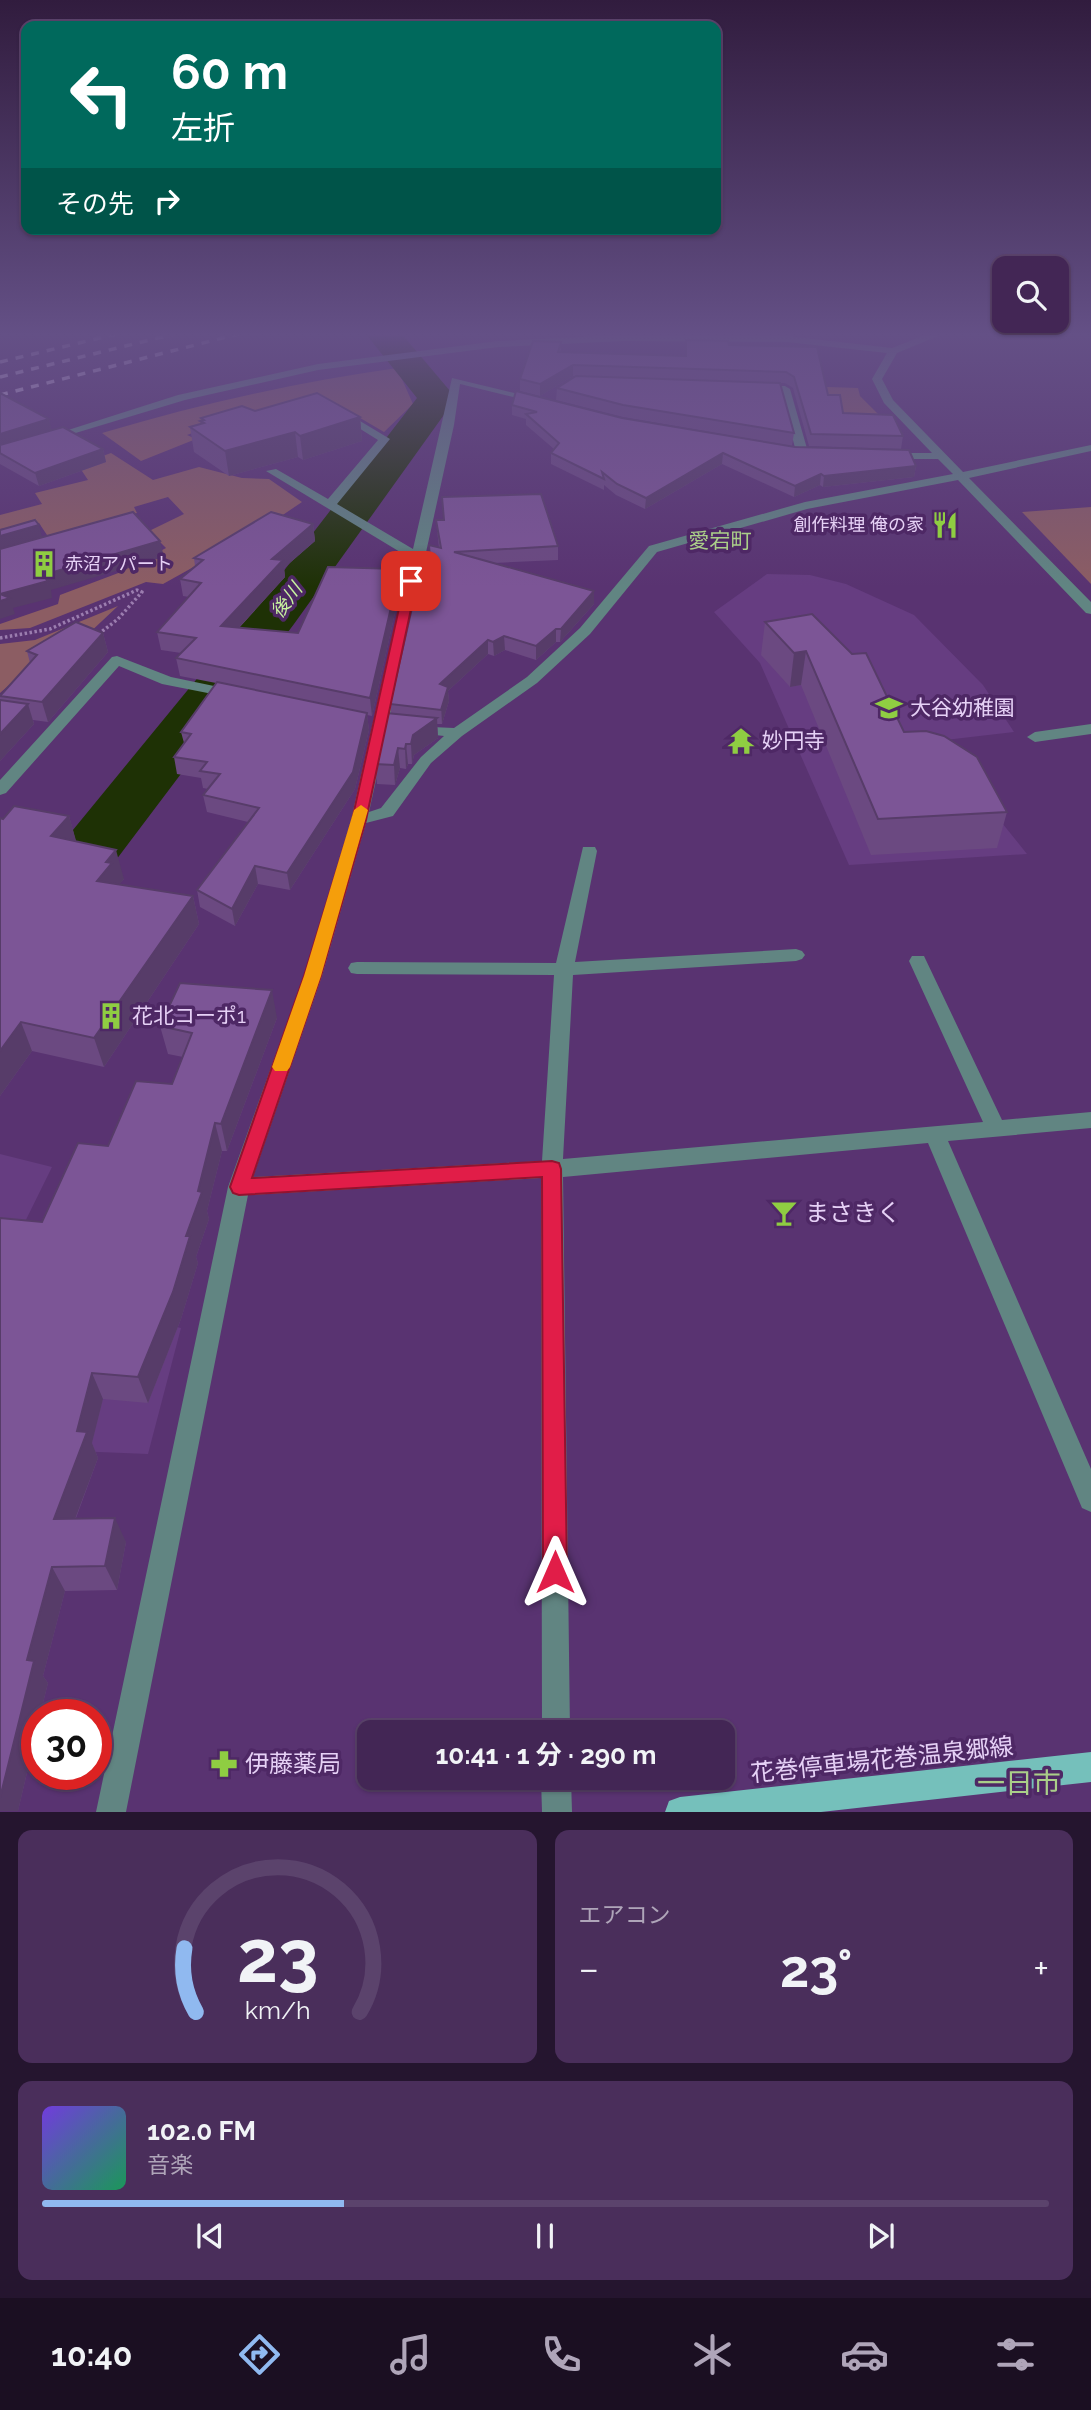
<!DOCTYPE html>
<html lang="ja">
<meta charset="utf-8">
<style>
:root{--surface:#432655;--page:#4a2e5b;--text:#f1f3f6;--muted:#afa5b9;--line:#5b436c;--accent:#90b9f0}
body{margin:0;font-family:Raleway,"Noto Sans JP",sans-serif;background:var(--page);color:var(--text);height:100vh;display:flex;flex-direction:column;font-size:26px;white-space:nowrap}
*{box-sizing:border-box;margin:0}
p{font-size:23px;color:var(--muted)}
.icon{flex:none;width:38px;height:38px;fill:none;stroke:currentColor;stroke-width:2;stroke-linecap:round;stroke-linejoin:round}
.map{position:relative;height:1812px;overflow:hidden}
.drawer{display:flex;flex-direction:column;gap:18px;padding:18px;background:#25152f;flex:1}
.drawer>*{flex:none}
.hud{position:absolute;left:21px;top:21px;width:700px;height:214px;border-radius:14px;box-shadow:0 2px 5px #0004,0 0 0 2px var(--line);background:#00695c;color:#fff;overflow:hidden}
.controls{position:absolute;left:992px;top:256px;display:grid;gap:14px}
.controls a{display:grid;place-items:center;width:77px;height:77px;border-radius:14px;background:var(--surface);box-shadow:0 2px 5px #0004,0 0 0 2px var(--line);font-size:35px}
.speed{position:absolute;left:21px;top:1699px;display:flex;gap:14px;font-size:35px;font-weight:700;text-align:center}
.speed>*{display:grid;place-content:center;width:91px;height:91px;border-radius:50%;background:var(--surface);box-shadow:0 2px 5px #0004,0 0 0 2px var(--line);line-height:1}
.speed .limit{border:10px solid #d22;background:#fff;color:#111}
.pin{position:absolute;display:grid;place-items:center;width:60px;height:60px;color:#fff;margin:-30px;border-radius:14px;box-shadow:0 4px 10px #0006}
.me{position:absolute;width:77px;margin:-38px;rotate:0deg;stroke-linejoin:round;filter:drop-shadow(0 0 5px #0008)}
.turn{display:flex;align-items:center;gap:24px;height:147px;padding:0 35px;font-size:32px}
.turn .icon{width:91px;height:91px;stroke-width:2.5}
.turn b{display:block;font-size:49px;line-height:60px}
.then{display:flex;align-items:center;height:66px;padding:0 35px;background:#0003;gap:14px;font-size:26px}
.big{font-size:52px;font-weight:700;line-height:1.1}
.drawer .card{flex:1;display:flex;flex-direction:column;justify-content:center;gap:10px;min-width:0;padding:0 24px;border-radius:14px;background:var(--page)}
.drawer .dial{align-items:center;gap:0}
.dial svg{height:182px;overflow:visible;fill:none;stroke:var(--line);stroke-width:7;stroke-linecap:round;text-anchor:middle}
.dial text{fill:var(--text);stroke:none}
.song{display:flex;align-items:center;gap:21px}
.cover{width:84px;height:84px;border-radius:10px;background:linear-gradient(135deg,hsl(260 70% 55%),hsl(150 70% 35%))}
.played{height:7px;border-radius:4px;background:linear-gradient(90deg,var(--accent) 30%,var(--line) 30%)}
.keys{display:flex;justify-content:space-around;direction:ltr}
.heat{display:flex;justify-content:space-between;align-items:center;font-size:38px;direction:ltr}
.drawer .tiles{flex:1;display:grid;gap:18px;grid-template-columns:1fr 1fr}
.card:last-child{grid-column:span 2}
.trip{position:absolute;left:357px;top:1720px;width:378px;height:70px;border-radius:14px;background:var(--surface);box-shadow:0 2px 5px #0004,0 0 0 2px var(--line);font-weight:700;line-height:70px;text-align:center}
.tabs{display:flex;height:112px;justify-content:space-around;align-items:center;background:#1b0f22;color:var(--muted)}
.tabs .icon{width:49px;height:49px}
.tabs .active{color:var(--accent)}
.tabs b{font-size:32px;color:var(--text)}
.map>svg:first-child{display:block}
.built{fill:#663d81}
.green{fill:#8c5d63}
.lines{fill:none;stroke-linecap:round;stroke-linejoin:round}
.river{fill:#1e3105;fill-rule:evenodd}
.path{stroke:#9b7daf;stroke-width:3.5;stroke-dasharray:2.5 2.5;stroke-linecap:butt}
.minor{fill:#618582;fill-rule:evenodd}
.major{fill:#75c0bb;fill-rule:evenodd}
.rail{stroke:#d4bde5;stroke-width:3.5;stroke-dasharray:8 8;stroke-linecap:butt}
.wall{fill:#6b4981}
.shaded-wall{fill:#573c69}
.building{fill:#7c5596;stroke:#573c69;stroke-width:2}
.route{fill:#e11d48;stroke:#92132f;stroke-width:2}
.slow{fill:#f59e0b}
.labels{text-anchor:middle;stroke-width:7;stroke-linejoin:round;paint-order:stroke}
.far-poi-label{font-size:18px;fill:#e6d1f6;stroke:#4e2865;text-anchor:end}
.far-water-label{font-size:19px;font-style:italic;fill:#c8f49f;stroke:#4e2865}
.far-quarter-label{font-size:21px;fill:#aace89;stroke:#4e2865}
.poi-label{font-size:21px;fill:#e6d1f6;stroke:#4e2865;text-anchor:start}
.near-poi-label{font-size:24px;fill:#e6d1f6;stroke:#4e2865;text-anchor:start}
.near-street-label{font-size:24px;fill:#e6d1f6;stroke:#4e2865}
.near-quarter-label{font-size:28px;fill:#aace89;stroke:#4e2865}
</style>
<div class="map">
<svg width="1091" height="1812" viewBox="0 0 1091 1812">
<rect width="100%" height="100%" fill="#593371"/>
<g class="built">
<polygon points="767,574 810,575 846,584 914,615 983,685 1014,732 945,740 994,813 1027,854 849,865 760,663 714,612"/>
<polygon points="0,1154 52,1167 16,1240 96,1308 181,1328 148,1454 0,1448"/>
</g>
<g class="green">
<path d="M397 368 413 404 384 432 338 405 219 423 187 435 196 439 141 461 102 433C200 404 297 382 397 368Z"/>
<polygon points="798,386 858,388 860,396 889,425 845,424"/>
<polygon points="111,453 153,480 199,467 242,478 269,479 302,502 262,529 163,584 146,582 30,628 0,630 0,624 58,604 60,595 121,572 166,548 149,531 184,514 168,497 134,507 137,513 49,538 39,523 0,529 0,515 42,504 35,493 88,480 78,465"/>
<polygon points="1091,507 1091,584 1022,512"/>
<polygon points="118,606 86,636 32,665 0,693 0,644 35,640"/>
</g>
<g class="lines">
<polygon class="river" points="365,333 401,333 456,398 294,624 24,982 0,989 0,919 259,603 417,398"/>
<polyline class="path" points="0,638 50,629 137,590 142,592 118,619 100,633 102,637"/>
<g class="minor">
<polygon points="930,333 945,333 897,353 882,379 893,400 963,472 1091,445 1091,451 969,478 1091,602 1091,614 1086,613 958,480 807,509 657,552 590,634 537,683 462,736 431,763 393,816 366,823 322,976 253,1177 542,1161 554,975 357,974 351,973 348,968 351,963 357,962 556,963 583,847 595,847 597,851 575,962 796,949 802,951 805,955 802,959 796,961 573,975 563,1159 983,1122 909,961 912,956 924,956 1002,1120 1091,1112 1091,1128 948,1141 1091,1469 1091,1512 1082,1508 928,1143 563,1177 570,1732 542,1732 541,1178 248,1195 126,1812 96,1812 228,1187 304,976 351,820 410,558 266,471 276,469 328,499 378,440 341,417 350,415 390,439 337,504 413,549 452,378 543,400 538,403 460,384 454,425 369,812 381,808 421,757 444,736 410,732 407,729 410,726 454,728 527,677 580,628 649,546 805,502 953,474 938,459 889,459 883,456 889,453 932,453 884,403 872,379 887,353 787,342 623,341 498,347 318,370 185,400 49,441 43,438 178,395 318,364 498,341 623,335 787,336 892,348"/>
<polygon points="785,386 790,389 808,452 806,454 796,452 781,392 761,392 756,389 761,386"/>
<polygon points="117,656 171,677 233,690 240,694 233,698 162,684 119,666 6,793 0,795 0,780 112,657"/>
<polygon points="1091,724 1091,734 1035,742 1027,737 1035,732"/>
<polygon points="541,1778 571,1778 572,1812 542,1812"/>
</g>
<polygon class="major" points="1091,1752 1091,1782 821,1812 665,1812 669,1801 680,1797"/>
<g class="rail">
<polyline points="0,362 120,333"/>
<polyline points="0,377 178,333"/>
<polyline points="0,395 242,333"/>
</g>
</g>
<g class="wall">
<polygon points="686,340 729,345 817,347 828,395 843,413 903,436 901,449 809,446 793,388 785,383 780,383 794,433 792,446 623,417 556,400 557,388 575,376 573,376 540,396 520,391 520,379 561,342 561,352 685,356"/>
<polygon points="0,393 49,419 51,431 103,449 106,462 39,486 0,464"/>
<polygon points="512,405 622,418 916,466 914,477 823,487 820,485 794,497 722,464 645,509 616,495 604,485 604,490 551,464 551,453 554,449 526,425 526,419 512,415"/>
<polygon points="255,411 360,417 362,441 303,460 298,457 229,476 194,452 190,427 201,424 200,421 202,420 201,418"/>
<polygon points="436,520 558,546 558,560 494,563 594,604 560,642 556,642 536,660 505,650 494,656 488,654 448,691 449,701 442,724 437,724 438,738 414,755 412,764 408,764 406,769 400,768 395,785 377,784 375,764 391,714 390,704 439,548"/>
<polygon points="313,524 315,541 284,568 285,577 239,628 298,633 400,569 401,586 372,716 367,715 369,730 355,789 290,890 258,884 235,926 200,907 197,890 248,822 207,812 203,795 208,789 203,788 201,778 177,774 174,757 184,743 181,732 216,683 180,676 176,658 181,653 161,650 157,632 189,597 183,596 180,579 195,566 194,558"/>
<polygon points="812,614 904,732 1007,812 997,848 871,855 801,685 790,687 761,655 765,622"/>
<polygon points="103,633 108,652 48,722 33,720 34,724 0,761 0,695 30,663 27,651"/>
<polygon points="69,816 76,842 124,879 119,884 193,896 199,924 104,1067 32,1051 0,1096 3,819"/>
<polygon points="277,1018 227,1151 222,1151 207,1211 209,1219 196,1257 198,1263 181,1319 148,1403 103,1399 92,1443 98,1458 76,1518 126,1542 117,1590 65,1591 43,1676 48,1683 40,1715 37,1715 37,1730 18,1811 42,1222 108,1146 172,1084 183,1057 168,1054 160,1026"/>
</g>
<g class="shaded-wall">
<polygon points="573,365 573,376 540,396 540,384"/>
<polygon points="360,417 362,441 303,460 300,436"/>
<polygon points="49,419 52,432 0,448 0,434"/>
<polygon points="295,432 298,457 229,476 225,451"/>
<polygon points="103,449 106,462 39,486 35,473"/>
<polygon points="723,453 722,464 645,509 646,498"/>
<polygon points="916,466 914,477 823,487 824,476"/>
<polygon points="821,474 820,485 794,497 795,486"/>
<polygon points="313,524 315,541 284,568 285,577 224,644 221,626 272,559"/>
<polygon points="39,525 43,541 0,553 0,536"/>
<polygon points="160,541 164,557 51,590 52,598 13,608 15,614 0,619 0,594 43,575"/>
<polygon points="400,569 401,586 372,716 370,698"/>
<polygon points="594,591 594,604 560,642 561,629"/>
<polygon points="556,629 556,642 536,660 536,646"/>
<polygon points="103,633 108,652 48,722 42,702"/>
<polygon points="504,636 505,650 494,656 493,642"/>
<polygon points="488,640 488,654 448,691 449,701 442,724 440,684"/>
<polygon points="806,651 801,685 790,687 794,653"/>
<polygon points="28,704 34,724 0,761 0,734"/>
<polygon points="367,713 369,730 355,789 290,890 287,873"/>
<polygon points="437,718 438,738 414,755 412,764 411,744 413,735"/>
<polygon points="406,744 408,764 406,769 405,749"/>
<polygon points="398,748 400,768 395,785 394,765"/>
<polygon points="69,816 77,844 51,836"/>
<polygon points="116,850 124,879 118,886 97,881 106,862"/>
<polygon points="255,866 258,884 235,926 232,909"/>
<polygon points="193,896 199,924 104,1067 94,1038"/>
<polygon points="272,990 277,1018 227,1151 221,1124"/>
<polygon points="21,1022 32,1051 0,1096 0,1051"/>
<polygon points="215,1123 222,1151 207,1211 209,1219 196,1257 198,1263 181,1319 148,1403 138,1377 186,1236"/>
<polygon points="92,1373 103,1399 92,1443 98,1458 66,1543 54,1519"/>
<polygon points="115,1518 126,1542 117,1590 105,1566"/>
<polygon points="52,1567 65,1591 43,1676 48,1683 40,1715 37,1715 37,1730 18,1811 0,1811 0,1798 27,1660"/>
</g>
<g class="building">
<polygon points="686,340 728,341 729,345 817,347 828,395 840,395 843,413 893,415 903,436 811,434 794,377 786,372 573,365 540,384 520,379 533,341 561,342 558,352 686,356"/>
<polygon points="576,376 780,383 794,433 623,405 557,388"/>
<polygon points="516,391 622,418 795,447 909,450 916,466 824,476 821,474 795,486 723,453 646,498 617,484 602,472 604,479 551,453 559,443 526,414 537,412 512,405"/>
<polygon points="0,393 49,419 0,434"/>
<polygon points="317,393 360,417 300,436 295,432 225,451 190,427 204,423 200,421 204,420 201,418 242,406 255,411"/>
<polygon points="63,427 103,449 35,473 0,453 0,445"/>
<polygon points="541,494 558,546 454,552 594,591 561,629 556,629 536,646 504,636 493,642 488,640 440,684 448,687 441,710 390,704 420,573 431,573 429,545 441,548 436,520 444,520 442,497"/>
<polygon points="133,512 160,541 43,575 48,581 0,594 10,598 0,601 0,549"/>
<polygon points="271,512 313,524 272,559 283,560 221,626 298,633 328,567 400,569 370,698 176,658 196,638 157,632 201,583 180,579 203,560 194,558"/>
<polygon points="35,520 39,525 0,536 0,530"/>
<polygon points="812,614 852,654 866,653 904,732 926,731 944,736 977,757 1007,812 878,819 806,651 794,653 765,622"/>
<polygon points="76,622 103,633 42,702 0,696 37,655 27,651"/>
<polygon points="217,682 367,713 353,772 287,873 255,866 232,909 197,890 259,808 203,795 220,774 200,771 207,762 174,757 191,734 181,732"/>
<polygon points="0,700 28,704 0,734"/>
<polygon points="386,713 437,718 413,735 411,744 406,744 405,749 398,748 394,765 375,764"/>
<polygon points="14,806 69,816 51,836 116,850 106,862 112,863 97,881 193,896 94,1038 21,1022 0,1051 0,818 3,819"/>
<polygon points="180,983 272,990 221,1124 215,1123 198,1191 202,1192 186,1236 190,1236 173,1292 138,1377 92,1373 77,1431 87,1432 54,1519 115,1518 105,1566 52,1567 27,1660 34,1661 0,1798 0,1218 42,1222 78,1143 108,1146 136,1081 172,1084 192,1033 160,1026"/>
</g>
<linearGradient id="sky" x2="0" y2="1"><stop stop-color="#311c3e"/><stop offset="0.57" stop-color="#645086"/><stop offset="1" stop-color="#645086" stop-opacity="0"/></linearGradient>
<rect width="1091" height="587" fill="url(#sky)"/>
<polygon class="route" points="411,577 417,581 366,820 321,976 252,1178 552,1161 559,1163 561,1169 567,1572 563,1580 555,1584 546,1580 543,1572 542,1177 239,1195 233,1193 230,1187 304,976 352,820 405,581"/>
<polygon class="slow" points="361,805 368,810 321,976 290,1067 287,1071 275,1071 272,1067 304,976 354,810"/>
<defs>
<symbol id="restaurant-bare" viewBox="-9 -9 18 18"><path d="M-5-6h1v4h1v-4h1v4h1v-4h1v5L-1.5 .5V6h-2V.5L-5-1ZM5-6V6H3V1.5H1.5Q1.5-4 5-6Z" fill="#8fcd42" stroke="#4e2865" stroke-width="2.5" paint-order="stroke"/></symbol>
<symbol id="building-bare" viewBox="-9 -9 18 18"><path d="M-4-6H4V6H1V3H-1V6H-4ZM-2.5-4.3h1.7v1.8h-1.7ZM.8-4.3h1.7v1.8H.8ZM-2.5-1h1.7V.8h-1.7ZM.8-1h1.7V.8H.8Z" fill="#8fcd42" stroke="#4e2865" stroke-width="2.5" paint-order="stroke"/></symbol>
<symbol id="school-bare" viewBox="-9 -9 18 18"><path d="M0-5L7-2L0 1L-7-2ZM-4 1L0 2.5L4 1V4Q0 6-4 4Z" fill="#8fcd42" stroke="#4e2865" stroke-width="2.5" paint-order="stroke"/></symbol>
<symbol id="temple-bare" viewBox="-9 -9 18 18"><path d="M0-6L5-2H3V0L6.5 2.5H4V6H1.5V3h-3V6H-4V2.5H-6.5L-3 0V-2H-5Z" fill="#8fcd42" stroke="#4e2865" stroke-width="2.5" paint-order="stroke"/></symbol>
<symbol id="bar-bare" viewBox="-9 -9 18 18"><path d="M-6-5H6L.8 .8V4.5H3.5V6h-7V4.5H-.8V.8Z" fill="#8fcd42" stroke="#4e2865" stroke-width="2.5" paint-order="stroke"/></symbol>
<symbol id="pharmacy-bare" viewBox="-9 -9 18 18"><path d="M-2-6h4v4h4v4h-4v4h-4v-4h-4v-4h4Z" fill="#8fcd42" stroke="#4e2865" stroke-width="2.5" paint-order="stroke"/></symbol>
</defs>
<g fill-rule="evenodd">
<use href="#restaurant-bare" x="926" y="506" width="38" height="38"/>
<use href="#building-bare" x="25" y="545" width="38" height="38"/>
<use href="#school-bare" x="870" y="689" width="38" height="38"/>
<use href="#temple-bare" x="722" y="722" width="38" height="38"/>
<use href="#building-bare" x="92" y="997" width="38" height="38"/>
<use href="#bar-bare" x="765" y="1194" width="38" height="38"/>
<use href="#pharmacy-bare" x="205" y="1745" width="38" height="38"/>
</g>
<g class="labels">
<g class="far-poi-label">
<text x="924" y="531">創作料理 俺の家</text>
<text x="65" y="570" text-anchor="start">赤沼アパート</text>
</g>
<g class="far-water-label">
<text transform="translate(286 600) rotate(-53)" y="7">後川</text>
</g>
<g class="far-quarter-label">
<text x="720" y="548">愛宕町</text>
</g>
<g class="poi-label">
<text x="910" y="715">大谷幼稚園</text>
<text x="762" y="748">妙円寺</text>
<text x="132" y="1023">花北コーポ1</text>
</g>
<g class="near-poi-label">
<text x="805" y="1221">まさきく</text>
<text x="245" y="1772">伊藤薬局</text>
</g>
<g class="near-street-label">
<text transform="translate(882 1760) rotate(-6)" y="8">花巻停車場花巻温泉郷線</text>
</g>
<g class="near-quarter-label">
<text x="1019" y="1793">一日市</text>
</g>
</g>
</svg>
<div class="controls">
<a><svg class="icon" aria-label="search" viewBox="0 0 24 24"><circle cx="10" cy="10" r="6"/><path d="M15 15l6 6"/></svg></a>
</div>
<div class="speed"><div class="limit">30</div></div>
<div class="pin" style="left:411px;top:581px;background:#d93025"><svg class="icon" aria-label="arrive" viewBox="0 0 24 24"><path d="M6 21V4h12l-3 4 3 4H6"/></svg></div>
<svg class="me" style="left:555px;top:1572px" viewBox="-20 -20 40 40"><path d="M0-17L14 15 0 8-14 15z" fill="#e11d48" stroke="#fff" stroke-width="4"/></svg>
<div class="trip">10:41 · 1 分 · 290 m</div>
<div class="hud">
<div class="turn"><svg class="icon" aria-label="left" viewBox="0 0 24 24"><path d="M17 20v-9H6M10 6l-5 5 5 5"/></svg><div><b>60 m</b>左折</div></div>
<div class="then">その先<svg class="icon" aria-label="right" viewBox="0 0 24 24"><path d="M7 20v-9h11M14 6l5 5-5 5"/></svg></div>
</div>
</div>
<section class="drawer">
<div class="tiles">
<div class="card dial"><svg viewBox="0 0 100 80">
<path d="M14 69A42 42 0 1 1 86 69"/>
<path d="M14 69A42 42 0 0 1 9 41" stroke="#90b9f0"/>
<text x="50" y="56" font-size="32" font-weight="700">23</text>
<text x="50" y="72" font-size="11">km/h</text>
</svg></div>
<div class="card"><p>エアコン</p>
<div class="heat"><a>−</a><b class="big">23°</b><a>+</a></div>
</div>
<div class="card">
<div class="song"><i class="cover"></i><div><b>102.0 FM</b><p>音楽</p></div></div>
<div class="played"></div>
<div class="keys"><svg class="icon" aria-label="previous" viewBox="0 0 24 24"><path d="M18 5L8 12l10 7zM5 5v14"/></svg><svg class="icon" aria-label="pause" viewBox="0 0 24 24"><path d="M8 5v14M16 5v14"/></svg><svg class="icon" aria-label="next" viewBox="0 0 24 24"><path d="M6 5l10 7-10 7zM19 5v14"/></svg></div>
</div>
</div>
</section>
<nav class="tabs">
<b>10:40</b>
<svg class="icon active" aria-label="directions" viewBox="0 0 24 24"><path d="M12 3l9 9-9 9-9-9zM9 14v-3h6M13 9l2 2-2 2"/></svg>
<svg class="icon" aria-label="music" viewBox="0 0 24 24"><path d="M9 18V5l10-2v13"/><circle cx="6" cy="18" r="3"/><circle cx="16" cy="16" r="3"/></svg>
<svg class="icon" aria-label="phone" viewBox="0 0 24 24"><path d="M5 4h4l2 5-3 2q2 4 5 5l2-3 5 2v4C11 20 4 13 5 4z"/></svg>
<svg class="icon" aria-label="climate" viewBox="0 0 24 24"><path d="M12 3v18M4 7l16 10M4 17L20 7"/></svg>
<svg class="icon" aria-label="car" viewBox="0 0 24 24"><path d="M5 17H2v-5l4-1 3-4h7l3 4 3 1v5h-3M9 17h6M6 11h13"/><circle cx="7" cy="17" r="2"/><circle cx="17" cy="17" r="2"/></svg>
<svg class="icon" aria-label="filters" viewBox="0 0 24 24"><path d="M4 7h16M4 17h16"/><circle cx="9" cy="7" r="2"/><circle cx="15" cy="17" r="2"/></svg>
</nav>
